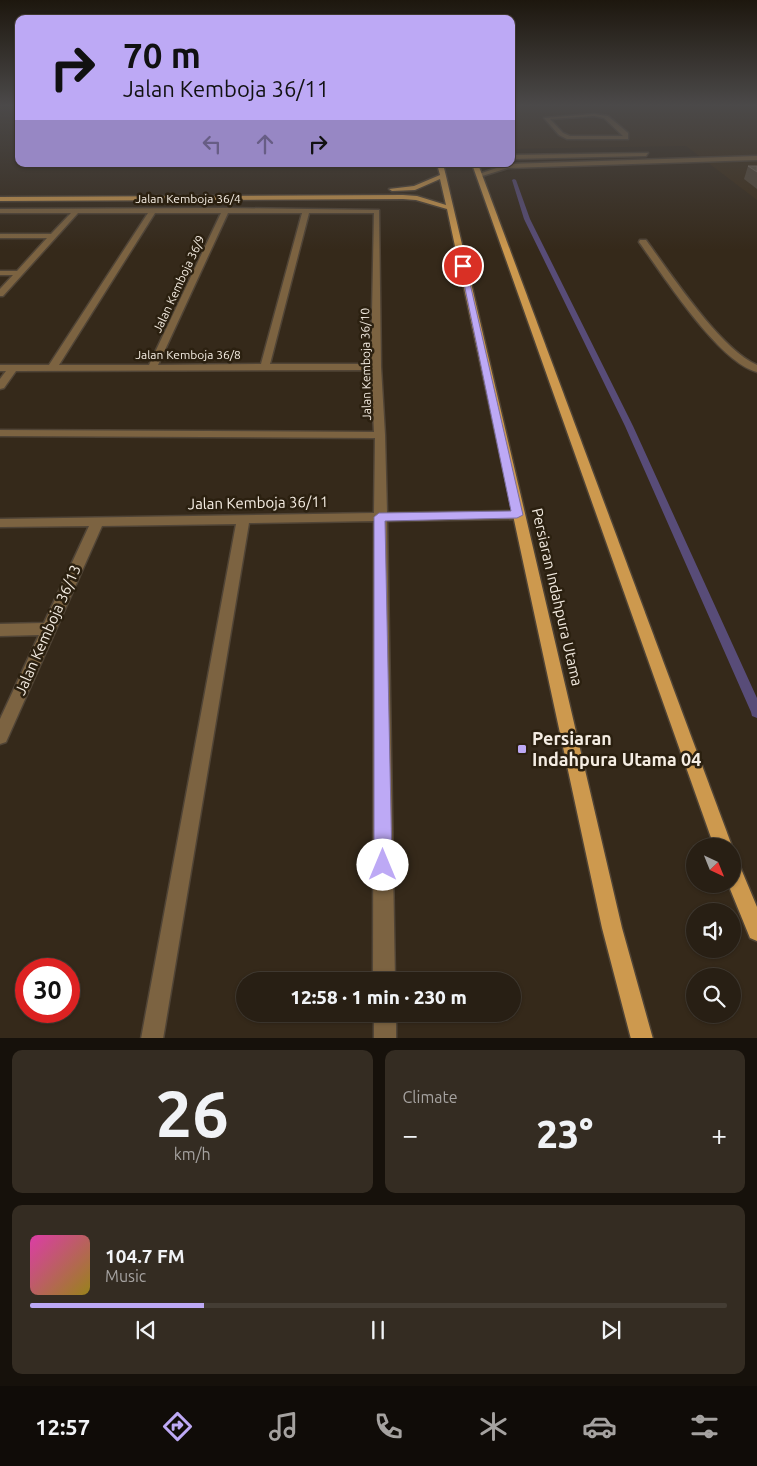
<!DOCTYPE html>
<meta charset="utf-8">
<style>
:root{--surface:#281f14;--page:#342c22;--text:#f1f3f6;--muted:#a5a2a0;--line:#443d34;--accent:#bda9f5}
body{margin:0;font-family:Ubuntu,sans-serif;background:var(--page);color:var(--text);height:100vh;display:flex;flex-direction:column;font-size:19px;white-space:nowrap}
*{box-sizing:border-box;margin:0}
p{font-size:16px;color:var(--muted)}
.icon{flex:none;width:28px;height:28px;fill:none;stroke:currentColor;stroke-width:2;stroke-linecap:round;stroke-linejoin:round}
.map{position:relative;height:1038px;overflow:hidden}
.side{display:flex;flex-direction:column;gap:12px;padding:12px;background:#16110b;flex:1}
.side>*{flex:none}
.guide{position:absolute;left:15px;top:15px;width:500px;height:152px;border-radius:10px;box-shadow:0 1px 4px #0004,0 0 0 1px var(--line);background:#bda9f5;color:#111;overflow:hidden}
.needle{width:32px;rotate:137deg}
.tools{position:absolute;left:686px;top:838px;display:grid;gap:10px}
.tools a{display:grid;place-items:center;width:55px;height:55px;border-radius:50%;background:var(--surface);box-shadow:0 1px 4px #0004,0 0 0 1px var(--line);font-size:25px}
.speed{position:absolute;left:15px;top:958px;display:flex;gap:10px;font-size:25px;font-weight:700;text-align:center}
.speed>*{display:grid;place-content:center;width:65px;height:65px;border-radius:50%;background:var(--surface);box-shadow:0 1px 4px #0004,0 0 0 1px var(--line);line-height:1}
.speed .limit{border:8px solid #d22;background:#fff;color:#111}
.pin{position:absolute;display:grid;place-items:center;width:42px;height:42px;color:#fff;margin:-21px;border:2px solid #fff;border-radius:50%;box-shadow:0 1px 5px #0007}
.me{position:absolute;width:55px;margin:-28px;rotate:0deg;stroke-linejoin:round;filter:drop-shadow(0 0 4px #0008)}
.turn{display:flex;align-items:center;gap:18px;height:105px;padding:0 25px;font-size:22px}
.turn .icon{width:65px;height:65px;stroke-width:2.5}
.turn b{display:block;font-size:35px;line-height:42px}
.lanes{display:flex;align-items:center;height:48px;padding:0 25px;background:#0003;justify-content:center;gap:25px;direction:ltr}
.lanes .off{opacity:.35}
.big{font-size:38px;font-weight:800;line-height:1.1}
.side .card{flex:1;display:flex;flex-direction:column;justify-content:center;gap:8px;min-width:0;padding:0 18px;border-radius:10px;background:var(--page)}
.side .dial{align-items:center;gap:0}
.dial b{font-size:65px;line-height:1}
.song{display:flex;align-items:center;gap:15px}
.cover{width:60px;height:60px;border-radius:8px;background:linear-gradient(135deg,hsl(320 70% 55%),hsl(50 70% 35%))}
.played{height:5px;border-radius:2px;background:linear-gradient(90deg,var(--accent) 25%,var(--line) 25%)}
.keys{display:flex;justify-content:space-around;direction:ltr}
.heat{display:flex;justify-content:space-between;align-items:center;font-size:28px;direction:ltr}
.side .tiles{flex:1;display:grid;gap:12px;grid-template-columns:1fr 1fr}
.card:last-child{grid-column:span 2}
.trip{position:absolute;left:236px;top:972px;width:285px;height:50px;border-radius:25px;background:var(--surface);box-shadow:0 1px 4px #0004,0 0 0 1px var(--line);font-weight:800;line-height:50px;text-align:center}
.dock{display:flex;height:80px;justify-content:space-around;align-items:center;background:#100c08;color:var(--muted)}
.dock .icon{width:35px;height:35px}
.dock .current{color:var(--accent)}
.dock b{font-size:22px;color:var(--text)}
.map>svg:first-child{display:block}
.built{fill:#3d2d18}
.lines{fill:none;stroke-linecap:round;stroke-linejoin:round}
.stream{fill:#584c78;fill-rule:evenodd}
.minor-casing{stroke:#504436;stroke-width:3}
.major-casing{stroke:#504436;stroke-width:3}
.minor{fill:#7c6341;fill-rule:evenodd}
.major{fill:#cd994e;fill-rule:evenodd}
.wall{fill:#574b3c}
.building{fill:#685d4e;stroke:#7e7365}
.route{fill:#bda9f5;stroke:#7b6e9f}
.poi-dot{fill:#bda9f5;stroke:#2b2010;stroke-width:2}
.labels{text-anchor:middle;stroke-width:5;stroke-linejoin:round;paint-order:stroke}
.far-street-label{font-size:12px;fill:#f5ede3;stroke:#2b2010}
.street-label{font-size:15px;fill:#f5ede3;stroke:#2b2010}
.near-poi-label{font-size:18px;font-weight:bold;fill:#f5ede3;stroke:#2b2010;text-anchor:start}
</style>
<div class="map">
<svg width="757" height="1039" viewBox="0 0 757 1039">
<rect width="100%" height="100%" fill="#35291a"/>
<polygon class="built" points="515,105 757,105 757,200 686,146 511,149 511,106"/>
<g class="lines">
<polygon class="stream" points="514,179 516,180 530,219 633,426 757,698 757,718 752,716 751,712 625,426 524,219 512,180"/>
<defs>
<g id="minor">
<path d="M594 114 608 116 628 133V139H567L559 135 544 118ZM594 116 604 118 623 136H570L563 133 550 119Z"/>
<polygon points="648,153 646,156 511,159 511,155"/>
<polygon points="757,156 757,160 508,168 479,177 476,175 508,164"/>
<path d="M226 208 379 210 381 367 385 435 387 513 517 511 523 515 517 519 387 521 395 981H373L374 521 249 523 163 1039H141L236 524 102 526 6 742 0 744V719L39 635 0 636V624L44 623 89 526 0 527V519L374 513 375 438 0 436V430L374 432 371 370 16 371 4 388 0 389V379L6 371H0V365H49L148 213H78L3 296H0V289L13 275H0V271H17L47 238H0V234H51L71 213H0V209ZM155 213H221L149 365H59ZM228 213H302L261 364 158 365ZM309 213H374L371 364H270Z"/>
<path d="M640 240H646C671 274 720 349 757 365V372C718 362 663 275 639 242Z"/>
<rect x="374" y="1014" width="22" height="25"/>
</g>
<g id="major">
<polygon points="437,164 443,164 446,176 622,928 653,1039 631,1039 602,928 447,209 416,200 403,199 0,201 0,197 403,195 417,196 446,205 440,179 415,190 392,191 389,189 414,186 440,175"/>
<polygon points="472,164 478,164 732,846 714,846"/>
<polygon points="732,862 739,864 757,907 757,941 750,938 728,884 732,884"/>
</g>
</defs>
<use href="#minor" class="minor-casing"/>
<use href="#major" class="major-casing"/>
<use href="#minor" class="minor"/>
<use href="#major" class="major"/>
</g>
<polygon class="wall" points="748,166 757,166 757,189 744,179"/>
<polygon class="building" points="748,166 757,166 757,172"/>
<linearGradient id="sky" x2="0" y2="1"><stop stop-color="#1d170e"/><stop offset="0.42" stop-color="#4b4949"/><stop offset="1" stop-color="#4b4949" stop-opacity="0"/></linearGradient>
<rect width="757" height="250" fill="url(#sky)"/>
<polygon class="route" points="460,264 466,266 523,515 517,518 385,521 392,865 389,871 383,874 377,871 374,865 374,517 379,513 511,511"/>
<rect class="poi-dot" x="517" y="744" width="10" height="10" rx="2.5"/>
<g class="labels">
<g class="far-street-label">
<text x="188" y="203">Jalan Kemboja 36/4</text>
<text transform="translate(179 284) rotate(-65)" y="4">Jalan Kemboja 36/9</text>
<text x="188" y="359">Jalan Kemboja 36/8</text>
<text transform="translate(366 364) rotate(-91)" y="4">Jalan Kemboja 36/10</text>
</g>
<g class="street-label">
<text transform="translate(258 503) rotate(-1)" y="5">Jalan Kemboja 36/11</text>
<text transform="translate(557 597) rotate(77)" y="5">Persiaran Indahpura Utama</text>
<text transform="translate(48 630) rotate(-66)" y="5">Jalan Kemboja 36/13</text>
</g>
<g class="near-poi-label">
<text x="532" y="745">Persiaran<tspan x="532" dy="21">Indahpura Utama 04</tspan></text>
</g>
</g>
</svg>
<div class="tools">
<a><svg class="needle" viewBox="-14 -14 28 28"><path d="M0-13l5 13h-10z" fill="#e53935"/><path d="M0 13l5-13h-10z" fill="#a5a2a0"/></svg></a>
<a><svg class="icon" aria-label="sound" viewBox="0 0 24 24"><path d="M4 9h4l5-4v14l-5-4H4zM17 9q2 3 0 6"/></svg></a>
<a><svg class="icon" aria-label="search" viewBox="0 0 24 24"><circle cx="10" cy="10" r="6"/><path d="M15 15l6 6"/></svg></a>
</div>
<div class="speed"><div class="limit">30</div></div>
<div class="pin" style="left:463px;top:266px;background:#d93025"><svg class="icon" aria-label="arrive" viewBox="0 0 24 24"><path d="M6 21V4h12l-3 4 3 4H6"/></svg></div>
<svg class="me" style="left:383px;top:865px" viewBox="-20 -20 40 40"><circle r="19" fill="#fff"/><path d="M0-13L10 11 0 6-10 11z" fill="#bda9f5"/></svg>
<div class="trip">12:58 · 1 min · 230 m</div>
<div class="guide">
<div class="turn"><svg class="icon" aria-label="right" viewBox="0 0 24 24"><path d="M7 20v-9h11M14 6l5 5-5 5"/></svg><div><b>70 m</b>Jalan Kemboja 36/11</div></div>
<div class="lanes"><svg class="icon off" aria-label="left" viewBox="0 0 24 24"><path d="M17 20v-9H6M10 6l-5 5 5 5"/></svg><svg class="icon off" aria-label="ahead" viewBox="0 0 24 24"><path d="M12 20V5M6 11l6-6 6 6"/></svg><svg class="icon" aria-label="right" viewBox="0 0 24 24"><path d="M7 20v-9h11M14 6l5 5-5 5"/></svg></div>
</div>
</div>
<section class="side">
<div class="tiles">
<div class="card dial"><b>26</b><p>km/h</p></div>
<div class="card"><p>Climate</p>
<div class="heat"><a>−</a><b class="big">23°</b><a>+</a></div>
</div>
<div class="card">
<div class="song"><i class="cover"></i><div><b>104.7 FM</b><p>Music</p></div></div>
<div class="played"></div>
<div class="keys"><svg class="icon" aria-label="previous" viewBox="0 0 24 24"><path d="M18 5L8 12l10 7zM5 5v14"/></svg><svg class="icon" aria-label="pause" viewBox="0 0 24 24"><path d="M8 5v14M16 5v14"/></svg><svg class="icon" aria-label="next" viewBox="0 0 24 24"><path d="M6 5l10 7-10 7zM19 5v14"/></svg></div>
</div>
</div>
</section>
<nav class="dock">
<b>12:57</b>
<svg class="icon current" aria-label="directions" viewBox="0 0 24 24"><path d="M12 3l9 9-9 9-9-9zM9 14v-3h6M13 9l2 2-2 2"/></svg>
<svg class="icon" aria-label="music" viewBox="0 0 24 24"><path d="M9 18V5l10-2v13"/><circle cx="6" cy="18" r="3"/><circle cx="16" cy="16" r="3"/></svg>
<svg class="icon" aria-label="phone" viewBox="0 0 24 24"><path d="M5 4h4l2 5-3 2q2 4 5 5l2-3 5 2v4C11 20 4 13 5 4z"/></svg>
<svg class="icon" aria-label="climate" viewBox="0 0 24 24"><path d="M12 3v18M4 7l16 10M4 17L20 7"/></svg>
<svg class="icon" aria-label="car" viewBox="0 0 24 24"><path d="M5 17H2v-5l4-1 3-4h7l3 4 3 1v5h-3M9 17h6M6 11h13"/><circle cx="7" cy="17" r="2"/><circle cx="17" cy="17" r="2"/></svg>
<svg class="icon" aria-label="filters" viewBox="0 0 24 24"><path d="M4 7h16M4 17h16"/><circle cx="9" cy="7" r="2"/><circle cx="15" cy="17" r="2"/></svg>
</nav>
